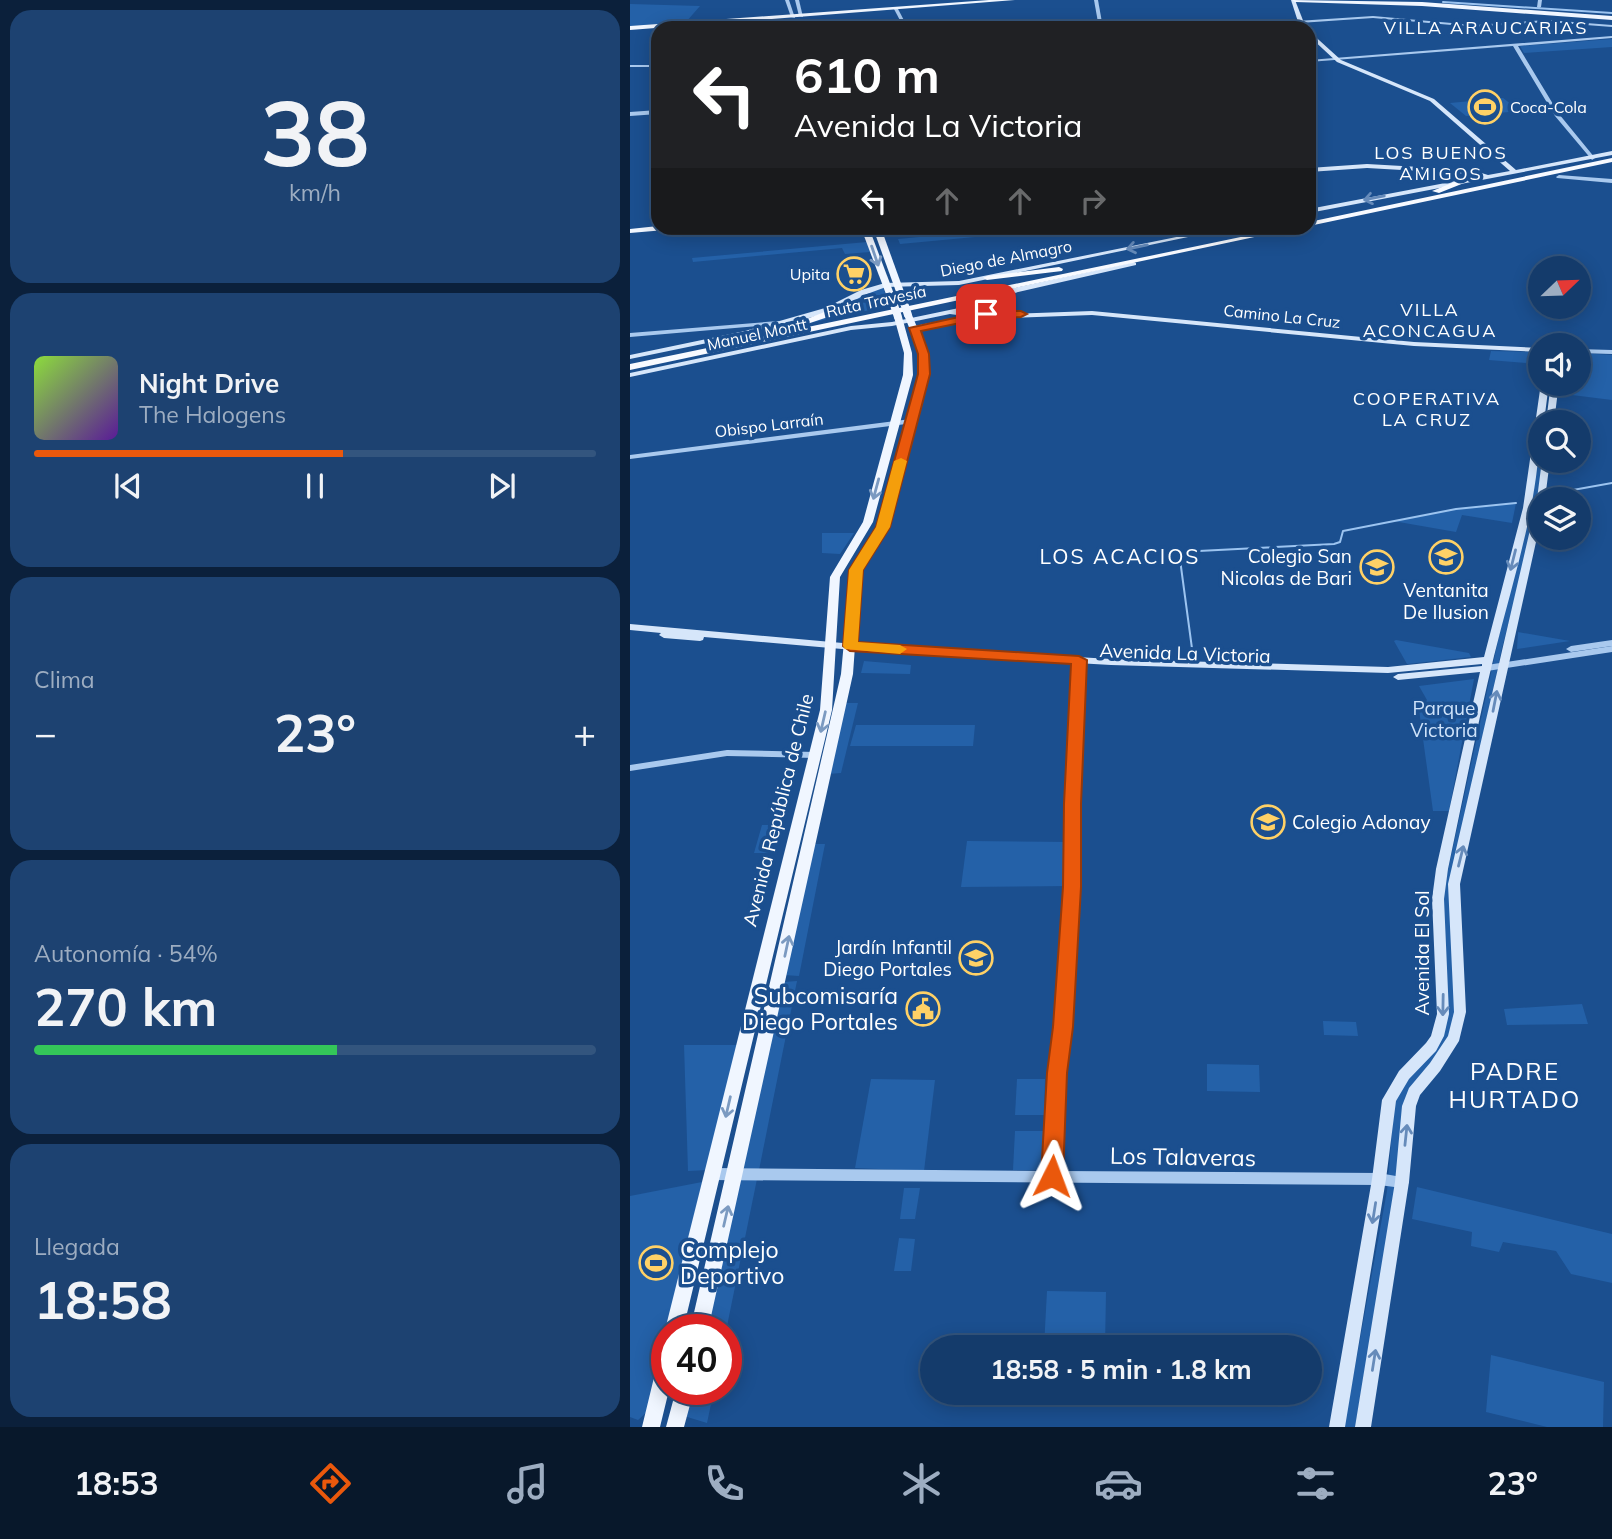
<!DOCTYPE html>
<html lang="es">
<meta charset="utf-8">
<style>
:root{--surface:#143b6b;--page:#1d4271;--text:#f1f3f6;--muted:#9dadc1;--line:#33557e;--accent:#ea580c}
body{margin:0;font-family:Mulish,sans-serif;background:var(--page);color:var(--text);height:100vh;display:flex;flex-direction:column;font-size:26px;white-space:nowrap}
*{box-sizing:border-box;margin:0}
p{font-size:23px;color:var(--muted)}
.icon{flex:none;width:38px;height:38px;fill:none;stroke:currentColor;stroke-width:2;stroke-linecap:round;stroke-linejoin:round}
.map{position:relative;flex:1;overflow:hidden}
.sheet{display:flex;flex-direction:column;gap:10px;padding:10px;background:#0b203b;width:630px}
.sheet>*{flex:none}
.top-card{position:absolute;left:21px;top:21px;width:665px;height:214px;border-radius:21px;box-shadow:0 4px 18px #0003,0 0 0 2px var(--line);background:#202124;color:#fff;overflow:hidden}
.needle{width:46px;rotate:67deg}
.buttons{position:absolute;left:898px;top:256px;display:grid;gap:14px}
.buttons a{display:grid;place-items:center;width:63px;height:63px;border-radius:50%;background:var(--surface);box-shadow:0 4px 18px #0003,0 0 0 2px var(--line);font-size:35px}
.speed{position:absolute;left:21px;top:1314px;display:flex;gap:14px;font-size:35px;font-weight:700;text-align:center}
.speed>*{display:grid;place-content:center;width:91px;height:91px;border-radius:50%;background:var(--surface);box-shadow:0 4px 18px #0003,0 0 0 2px var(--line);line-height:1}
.speed .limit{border:10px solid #d22;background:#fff;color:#111}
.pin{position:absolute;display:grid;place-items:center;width:60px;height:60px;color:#fff;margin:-30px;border-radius:14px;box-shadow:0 4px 10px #0006}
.me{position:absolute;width:77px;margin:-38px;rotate:3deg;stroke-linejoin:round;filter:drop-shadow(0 0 5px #0008)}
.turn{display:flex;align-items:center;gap:24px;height:147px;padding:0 28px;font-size:32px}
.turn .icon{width:91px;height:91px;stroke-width:2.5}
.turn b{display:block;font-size:49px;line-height:60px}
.lanes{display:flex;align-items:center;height:66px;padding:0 28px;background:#0003;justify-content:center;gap:35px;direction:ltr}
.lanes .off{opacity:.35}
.big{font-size:52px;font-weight:700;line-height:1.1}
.sheet .widget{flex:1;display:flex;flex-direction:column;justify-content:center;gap:10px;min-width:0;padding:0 24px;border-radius:21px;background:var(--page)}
.sheet .dial{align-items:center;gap:0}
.dial b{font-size:91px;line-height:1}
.song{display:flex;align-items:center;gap:21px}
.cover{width:84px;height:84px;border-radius:10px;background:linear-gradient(135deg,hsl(90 70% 55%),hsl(270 70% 35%))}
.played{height:7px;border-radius:4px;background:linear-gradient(90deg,var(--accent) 55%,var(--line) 55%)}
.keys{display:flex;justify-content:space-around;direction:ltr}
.heat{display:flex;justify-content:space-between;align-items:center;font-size:38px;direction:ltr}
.charge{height:10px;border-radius:5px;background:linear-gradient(90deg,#34c759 54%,var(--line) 0)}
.trip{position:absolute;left:290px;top:1335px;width:402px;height:70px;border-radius:35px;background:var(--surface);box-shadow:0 4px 18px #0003,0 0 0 2px var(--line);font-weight:700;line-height:70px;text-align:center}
.menu{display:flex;height:112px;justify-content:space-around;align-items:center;background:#08182b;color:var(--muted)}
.menu .icon{width:49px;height:49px}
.menu .selected{color:var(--accent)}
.menu b{font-size:32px;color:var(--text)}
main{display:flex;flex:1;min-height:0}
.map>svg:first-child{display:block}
.green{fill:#2461a8}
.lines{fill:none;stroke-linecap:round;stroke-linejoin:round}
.stream{stroke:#9cc4f0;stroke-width:2}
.tertiary{fill:#a9c9ee;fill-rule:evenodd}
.secondary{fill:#d6e6fa;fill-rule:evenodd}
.primary{fill:#f0f6ff;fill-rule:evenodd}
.trunk{fill:#f8faff;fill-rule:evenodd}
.primary-bridge{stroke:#f0f6ff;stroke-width:8}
.oneway{stroke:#668bba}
.oneway2{stroke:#7b9ac1}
.route{fill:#ea580c;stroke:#983908;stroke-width:2}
.slow{fill:#f59e0b}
.labels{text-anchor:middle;stroke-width:7;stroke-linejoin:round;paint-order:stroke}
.far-poi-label{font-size:16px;fill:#fff;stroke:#1b4f8f;text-anchor:start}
.far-street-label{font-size:16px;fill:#fff;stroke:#1b4f8f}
.far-neighbourhood-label{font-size:18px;letter-spacing:2px;fill:#fff;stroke:#1b4f8f}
.poi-label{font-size:19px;fill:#fff;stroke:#1b4f8f;text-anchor:end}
.street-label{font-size:19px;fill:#fff;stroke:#1b4f8f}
.park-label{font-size:19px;fill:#cfe3fa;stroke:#1b4f8f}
.neighbourhood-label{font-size:21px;letter-spacing:2px;fill:#fff;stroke:#1b4f8f}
.near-poi-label{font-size:23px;fill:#fff;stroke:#1b4f8f;text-anchor:end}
.near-street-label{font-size:23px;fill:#fff;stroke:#1b4f8f}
.near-neighbourhood-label{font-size:24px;letter-spacing:2px;fill:#fff;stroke:#1b4f8f}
</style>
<main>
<section class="sheet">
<div class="widget dial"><b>38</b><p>km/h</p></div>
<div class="widget">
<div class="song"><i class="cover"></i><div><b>Night Drive</b><p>The Halogens</p></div></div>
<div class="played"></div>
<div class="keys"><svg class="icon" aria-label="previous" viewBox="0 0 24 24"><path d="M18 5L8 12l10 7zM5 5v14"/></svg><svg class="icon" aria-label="pause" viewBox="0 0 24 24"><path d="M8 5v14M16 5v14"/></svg><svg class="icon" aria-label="next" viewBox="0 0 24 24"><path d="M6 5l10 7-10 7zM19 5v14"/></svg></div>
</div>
<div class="widget"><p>Clima</p>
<div class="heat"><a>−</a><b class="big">23°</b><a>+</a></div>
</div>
<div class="widget"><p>Autonomía · 54%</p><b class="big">270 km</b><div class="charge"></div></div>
<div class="widget"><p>Llegada</p><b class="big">18:58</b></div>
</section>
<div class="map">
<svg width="982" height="1427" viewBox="0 0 982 1427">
<rect width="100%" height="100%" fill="#1b4f8f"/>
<g class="green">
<polygon points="0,4 70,6 56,22 0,26"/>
<polygon points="982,39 982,47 894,53 890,46"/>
<polygon points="873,98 890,111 836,116 820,103"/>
<polygon points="387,228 443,228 270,244 268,239"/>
<polygon points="237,242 240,252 215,254 212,248 63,262 62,258"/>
<polygon points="253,286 258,304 254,307 170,325"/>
<polygon points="861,351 910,352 908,364 859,360"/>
<polygon points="949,353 982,355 982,400 926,393 927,383 948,383"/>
<polygon points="910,428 910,460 915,460 910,502 872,648 821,884 826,993 823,1030 793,1075 766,1189 725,1427 714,1427 757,1191 764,1107 768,1094 811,1033 813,893 900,494"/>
<polygon points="886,503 882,523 832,515 826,532 763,521 826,509"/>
<polygon points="192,533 224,533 210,554 192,553"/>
<polygon points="888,632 940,641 887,649"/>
<polygon points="766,640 839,653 841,657 777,664 764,641"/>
<polygon points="234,661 281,665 280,674 231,673"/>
<polygon points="844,679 819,811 803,811 789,710 797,700 789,686"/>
<polygon points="213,703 228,703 211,773 198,774"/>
<polygon points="226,725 345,725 343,746 220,746"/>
<polygon points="132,825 147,825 141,853 124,853"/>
<polygon points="337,841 440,842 440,886 331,887"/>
<polygon points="182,844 195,844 169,976 154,975"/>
<polygon points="167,981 129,1170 112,1168 154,982"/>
<polygon points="952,1004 958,1024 877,1025 874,1009"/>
<polygon points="693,1021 726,1022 728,1036 694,1035"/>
<polygon points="54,1045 108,1045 78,1170 58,1171"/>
<polygon points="577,1064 629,1065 630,1092 577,1091"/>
<polygon points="241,1079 305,1080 294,1171 225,1168"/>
<polygon points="387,1079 415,1079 414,1115 385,1115"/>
<polygon points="385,1131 414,1131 413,1170 383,1170"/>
<polygon points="109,1178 127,1179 96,1331 74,1330"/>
<polygon points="72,1182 18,1411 8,1420 0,1417 0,1196"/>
<polygon points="787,1187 982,1234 982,1283 941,1274 926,1251 873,1242 869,1252 841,1246 842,1232 782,1219"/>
<polygon points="274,1188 290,1188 285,1219 270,1219"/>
<polygon points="269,1238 285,1239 281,1271 264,1271"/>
<polygon points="417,1291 476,1292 475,1347 414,1347"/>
<polygon points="861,1355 974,1382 973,1427 917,1427 856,1412"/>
<polygon points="60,1390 84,1390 77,1423 54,1416"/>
</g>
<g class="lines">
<g class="stream">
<polyline points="813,2 982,13"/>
<polyline points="926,493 982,483"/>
<polyline points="563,656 549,552 704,544 710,542 713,531 826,509 886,503"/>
</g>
<g class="tertiary">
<polygon points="155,0 159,0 165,18 161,17"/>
<polygon points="165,0 169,0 173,17 169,16"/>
<polygon points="464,0 468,0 473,28 469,28"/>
<polygon points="908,0 912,0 911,7 909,8 907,7"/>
<polygon points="266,8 268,9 278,28 274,28 264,9"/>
<polygon points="743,16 844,25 917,20 982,25 982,27 917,22 844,27 743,18 596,28 573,28 575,27"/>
<polygon points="982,36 982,38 888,46 929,114 965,158 962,160 925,116 883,46 679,62 679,60"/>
<rect x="0" y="65" width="28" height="2"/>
<polygon points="28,110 28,114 0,116 0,112"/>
<polygon points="929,175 982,179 982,183 927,178 926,177"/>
<polygon points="541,228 547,228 558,236 553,237"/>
<polygon points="148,321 151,323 150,324 0,337 0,333"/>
<polygon points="948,349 982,350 982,354 948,353"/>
<polygon points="281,419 285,421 284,423 0,459 0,455"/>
<polygon points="982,640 982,646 941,652 936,649 941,646"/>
<polygon points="982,646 982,652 857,671 852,668 857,665"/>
<polygon points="449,657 454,660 450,725 447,887 439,1027 433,1073 429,1171 749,1173 777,1178 779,1182 777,1186 772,1188 749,1185 82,1180 77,1178 75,1174 77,1170 82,1168 416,1171 421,1073 427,1027 437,887 440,725 444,660"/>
<polygon points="97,750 185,752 190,755 185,758 97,756 0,771 0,765"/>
</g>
<g class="secondary">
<polygon points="661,0 665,0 676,28 670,28"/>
<polygon points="679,31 711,60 804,99 886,170 982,151 982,155 679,213 679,209 852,176 842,174 737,168 679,172 679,168 737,164 842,170 858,175 880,171 800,101 707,62 679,36"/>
<polygon points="591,228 601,228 329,285 256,287 237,294 201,312 116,335 0,359 0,355 115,331 195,308 231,290 255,283 329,281"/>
<polygon points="504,262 506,263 506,265 380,294 332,312 351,315 462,311 784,342 910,348 910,352 784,346 462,315 351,319 340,318 337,320 285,330 281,328 285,326 334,316 320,314 262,326 221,330 0,377 0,373 221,326 262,322 329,308 375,290"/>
<path d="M911 383H919L914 422H910C910 501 883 579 864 656 847 726 833 798 818 869L814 899 819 1014 814 1036 806 1051 779 1079 766 1101 756 1179 715 1427H699L742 1179 752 1100 769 1071 796 1043 801 1036 807 1014 802 899 806 869 850 672 768 680 763 677 768 674 852 666V664L758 673 481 665 235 651 74 637 73 640 70 641 34 638 29 635 31 633 0 630V624L235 645 481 659 758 667 854 657 893 508Z"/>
<polygon points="921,383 929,383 924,422 916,422"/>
<polygon points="912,460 920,460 915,499 910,499 910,524 830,884 836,1012 829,1041 810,1071 790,1095 786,1106 779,1182 741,1427 725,1427 765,1182 772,1106 779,1088 800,1063 818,1036 824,1012 818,884 906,504 910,501 907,499"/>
</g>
<g class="primary">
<polygon points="359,0 385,0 0,30 0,26"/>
<polygon points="662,0 792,2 982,16 982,20 792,6 665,2"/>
<polygon points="28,226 39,228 35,230 0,233 0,229"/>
<polygon points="231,228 239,228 267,302 266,304 259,302"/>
<polygon points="243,228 251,228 277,300 276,302 269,300"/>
<polygon points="278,312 282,315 296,349 299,374 258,527 238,556 230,576 223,674 78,1330 60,1330 211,674 220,576 228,556 248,527 289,374 288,349 274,315"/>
<polygon points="265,315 272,317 282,353 283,375 243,522 210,577 202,710 53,1330 37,1330 37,1334 35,1330 190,710 200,577 233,522 273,375 274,353 264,317"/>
<polygon points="37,1352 37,1390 39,1390 30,1427 12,1427 28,1361 31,1355"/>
<polygon points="46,1390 64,1390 54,1427 36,1427"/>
</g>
<g class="trunk">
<polygon points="982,158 982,162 679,226 679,222"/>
<polygon points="832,179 839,181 809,193 802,191"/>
<polygon points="654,228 667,228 0,370 0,364"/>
<polygon points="429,267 433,269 432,271 357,280 353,278 357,276"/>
<polygon points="209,303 216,305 198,317 168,327 164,324 192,313"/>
</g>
<g class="primary-bridge">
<polyline points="273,300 278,315"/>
<polyline points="263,302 268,317"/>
</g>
</g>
<defs><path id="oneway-shaft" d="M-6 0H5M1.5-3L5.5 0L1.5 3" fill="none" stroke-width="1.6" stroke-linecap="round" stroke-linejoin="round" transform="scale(1.75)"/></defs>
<g class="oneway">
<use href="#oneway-shaft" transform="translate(744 198) rotate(169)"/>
<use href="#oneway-shaft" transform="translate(507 247) rotate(168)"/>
<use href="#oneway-shaft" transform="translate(883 560) rotate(104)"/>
<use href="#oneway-shaft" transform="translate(865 701) rotate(-79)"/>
<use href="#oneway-shaft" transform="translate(831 856) rotate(-76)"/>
<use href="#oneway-shaft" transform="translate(813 1005) rotate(91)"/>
<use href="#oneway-shaft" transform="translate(776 1135) rotate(-84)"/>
<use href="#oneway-shaft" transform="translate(744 1213) rotate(99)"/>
<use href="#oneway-shaft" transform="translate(744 1360) rotate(-81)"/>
</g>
<g class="oneway2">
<use href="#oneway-shaft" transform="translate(245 256) rotate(71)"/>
<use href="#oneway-shaft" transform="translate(246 489) rotate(105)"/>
<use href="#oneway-shaft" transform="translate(193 722) rotate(103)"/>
<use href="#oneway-shaft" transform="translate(157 946) rotate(-78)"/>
<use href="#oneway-shaft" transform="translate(98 1107) rotate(103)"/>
<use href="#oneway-shaft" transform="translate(96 1216) rotate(-77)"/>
</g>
<polygon class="route" points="356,311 391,311 397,314 391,317 345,320 291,331 299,354 300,374 260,527 233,570 228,642 449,656 457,660 451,804 451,887 443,1027 437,1073 433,1176 430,1183 422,1186 414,1183 411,1176 417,1073 423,1027 433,887 434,804 441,664 220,651 213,646 219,570 246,527 288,374 288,354 279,328"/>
<polygon class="slow" points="271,458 277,461 260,527 233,570 228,642 270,645 277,649 270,654 215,649 213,646 219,570 246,527 264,461"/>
<defs>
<symbol id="stadium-ring" viewBox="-11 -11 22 22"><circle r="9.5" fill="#1b4f8f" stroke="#ffd166" stroke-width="1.5"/><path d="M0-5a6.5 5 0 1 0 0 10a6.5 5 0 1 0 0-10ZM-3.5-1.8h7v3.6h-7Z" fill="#ffd166"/></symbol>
<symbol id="supermarket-ring" viewBox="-11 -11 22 22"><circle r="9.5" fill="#1b4f8f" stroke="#ffd166" stroke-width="1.5"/><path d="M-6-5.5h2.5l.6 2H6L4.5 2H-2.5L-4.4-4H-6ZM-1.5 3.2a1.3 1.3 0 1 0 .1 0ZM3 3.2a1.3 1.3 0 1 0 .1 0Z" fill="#ffd166"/></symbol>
<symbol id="school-ring" viewBox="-11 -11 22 22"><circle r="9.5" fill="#1b4f8f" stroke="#ffd166" stroke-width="1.5"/><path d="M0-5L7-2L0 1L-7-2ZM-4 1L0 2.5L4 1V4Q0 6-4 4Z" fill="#ffd166"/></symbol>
<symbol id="civic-ring" viewBox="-11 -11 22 22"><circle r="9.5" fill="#1b4f8f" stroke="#ffd166" stroke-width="1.5"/><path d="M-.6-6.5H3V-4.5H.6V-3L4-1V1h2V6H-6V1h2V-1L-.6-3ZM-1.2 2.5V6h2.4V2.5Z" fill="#ffd166"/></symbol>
</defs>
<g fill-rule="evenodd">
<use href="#stadium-ring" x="836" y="88" width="38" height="38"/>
<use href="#supermarket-ring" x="205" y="255" width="38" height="38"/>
<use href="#school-ring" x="797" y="538" width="38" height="38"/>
<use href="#school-ring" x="728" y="548" width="38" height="38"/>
<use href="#school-ring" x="619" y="803" width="38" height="38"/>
<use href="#school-ring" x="327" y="939" width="38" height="38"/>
<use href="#civic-ring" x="274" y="990" width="38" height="38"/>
<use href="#stadium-ring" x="7" y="1244" width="38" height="38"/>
</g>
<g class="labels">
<g class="far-poi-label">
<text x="880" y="113">Coca-Cola</text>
<text x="200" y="280" text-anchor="end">Upita</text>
</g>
<g class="far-street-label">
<text transform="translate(376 258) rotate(-11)" y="6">Diego de Almagro</text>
<text transform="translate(246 301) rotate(-12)" y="6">Ruta Travesía</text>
<text transform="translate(652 316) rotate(6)" y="6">Camino La Cruz</text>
<text transform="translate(127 334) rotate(-12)" y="6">Manuel Montt</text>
<text transform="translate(139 425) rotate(-7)" y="6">Obispo Larraín</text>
</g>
<g class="far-neighbourhood-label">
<text x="856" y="34">VILLA ARAUCARIAS</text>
<text x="811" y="159">LOS BUENOS<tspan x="811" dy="21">AMIGOS</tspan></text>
<text x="800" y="316">VILLA<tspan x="800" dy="21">ACONCAGUA</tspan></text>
<text x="797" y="405">COOPERATIVA<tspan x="797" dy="21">LA CRUZ</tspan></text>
</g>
<g class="poi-label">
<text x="722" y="563">Colegio San<tspan x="722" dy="22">Nicolas de Bari</tspan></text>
<text x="816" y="597" text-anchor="middle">Ventanita<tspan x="816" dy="22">De Ilusion</tspan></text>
<text x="662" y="829" text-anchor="start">Colegio Adonay</text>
<text x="322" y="954">Jardín Infantil<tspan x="322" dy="22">Diego Portales</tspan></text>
</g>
<g class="street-label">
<text transform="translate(555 653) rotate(2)" y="7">Avenida La Victoria</text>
<text transform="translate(148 810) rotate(-76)" y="7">Avenida República de Chile</text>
<text transform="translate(792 953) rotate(-90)" y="7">Avenida El Sol</text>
</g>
<g class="park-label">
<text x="814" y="715">Parque<tspan x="814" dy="22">Victoria</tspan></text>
</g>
<g class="neighbourhood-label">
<text x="490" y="564">LOS ACACIOS</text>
</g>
<g class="near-poi-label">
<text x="268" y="1004">Subcomisaría<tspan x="268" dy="26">Diego Portales</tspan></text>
<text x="50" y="1258" text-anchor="start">Complejo<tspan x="50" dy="26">Deportivo</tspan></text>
</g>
<g class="near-street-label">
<text transform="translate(553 1157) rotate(1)" y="8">Los Talaveras</text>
</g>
<g class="near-neighbourhood-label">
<text x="885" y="1080">PADRE<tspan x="885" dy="28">HURTADO</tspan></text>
</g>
</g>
</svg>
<div class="buttons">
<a><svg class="needle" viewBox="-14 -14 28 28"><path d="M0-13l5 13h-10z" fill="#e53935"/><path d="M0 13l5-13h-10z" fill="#9dadc1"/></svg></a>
<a><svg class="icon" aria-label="sound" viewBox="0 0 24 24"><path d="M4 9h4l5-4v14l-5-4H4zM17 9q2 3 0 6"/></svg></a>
<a><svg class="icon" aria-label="search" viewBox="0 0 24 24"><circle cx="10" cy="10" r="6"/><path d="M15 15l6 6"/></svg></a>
<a><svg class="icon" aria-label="layers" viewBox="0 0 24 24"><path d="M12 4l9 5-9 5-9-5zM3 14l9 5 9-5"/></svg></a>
</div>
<div class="speed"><div class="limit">40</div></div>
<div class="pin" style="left:356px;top:314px;background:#d93025"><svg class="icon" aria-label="arrive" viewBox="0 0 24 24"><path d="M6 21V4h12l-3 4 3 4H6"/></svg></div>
<svg class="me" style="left:422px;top:1176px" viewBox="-20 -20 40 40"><path d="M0-17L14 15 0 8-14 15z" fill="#ea580c" stroke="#fff" stroke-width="4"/></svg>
<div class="trip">18:58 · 5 min · 1.8 km</div>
<div class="top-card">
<div class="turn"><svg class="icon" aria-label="left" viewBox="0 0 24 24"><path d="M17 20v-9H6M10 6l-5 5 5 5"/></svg><div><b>610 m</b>Avenida La Victoria</div></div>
<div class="lanes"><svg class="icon" aria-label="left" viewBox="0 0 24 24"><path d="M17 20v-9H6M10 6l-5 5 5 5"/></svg><svg class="icon off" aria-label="ahead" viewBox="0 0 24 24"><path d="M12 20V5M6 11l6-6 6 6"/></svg><svg class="icon off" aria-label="ahead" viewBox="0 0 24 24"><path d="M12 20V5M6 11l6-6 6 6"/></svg><svg class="icon off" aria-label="right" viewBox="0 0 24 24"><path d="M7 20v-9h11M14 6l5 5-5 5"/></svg></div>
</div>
</div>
</main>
<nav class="menu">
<b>18:53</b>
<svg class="icon selected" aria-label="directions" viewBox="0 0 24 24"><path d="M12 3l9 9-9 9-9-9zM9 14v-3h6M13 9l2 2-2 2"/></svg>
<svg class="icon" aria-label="music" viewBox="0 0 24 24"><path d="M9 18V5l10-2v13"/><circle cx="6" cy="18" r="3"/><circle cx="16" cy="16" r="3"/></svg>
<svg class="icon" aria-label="phone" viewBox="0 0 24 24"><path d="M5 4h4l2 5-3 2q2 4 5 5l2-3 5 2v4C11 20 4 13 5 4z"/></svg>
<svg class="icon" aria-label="climate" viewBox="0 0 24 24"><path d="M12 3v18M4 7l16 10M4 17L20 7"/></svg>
<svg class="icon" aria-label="car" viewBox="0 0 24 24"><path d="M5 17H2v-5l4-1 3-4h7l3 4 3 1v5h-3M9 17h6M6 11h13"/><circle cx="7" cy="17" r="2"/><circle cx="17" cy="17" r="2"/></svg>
<svg class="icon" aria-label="filters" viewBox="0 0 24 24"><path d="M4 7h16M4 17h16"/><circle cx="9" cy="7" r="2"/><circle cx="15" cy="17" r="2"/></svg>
<b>23°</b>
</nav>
